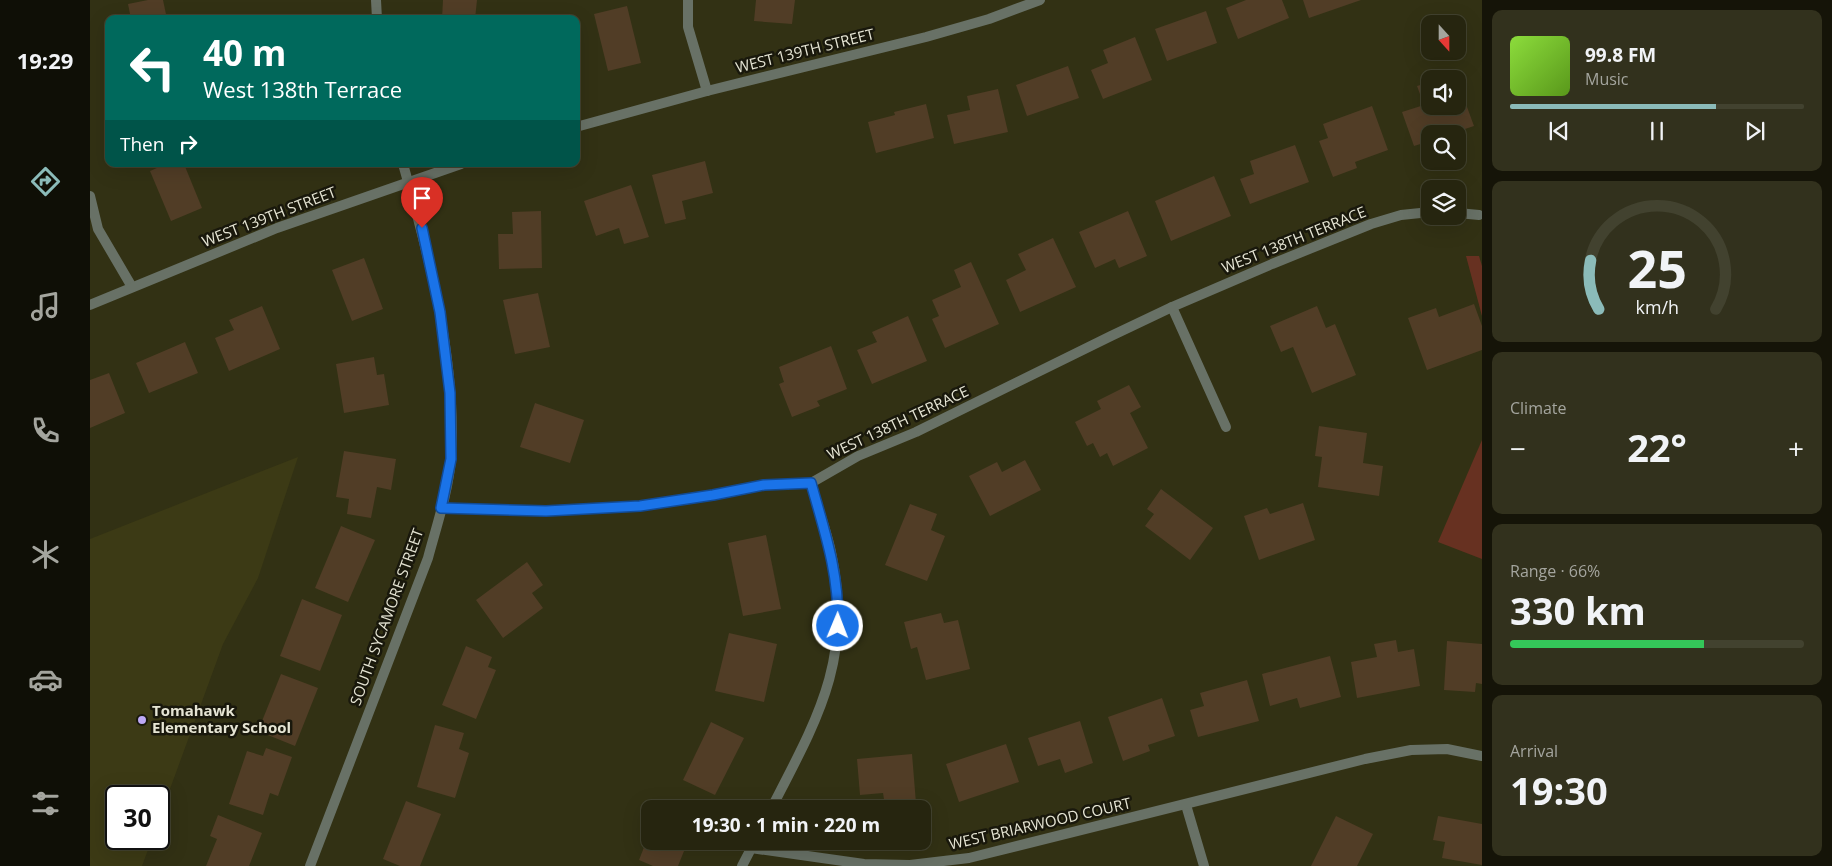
<!DOCTYPE html>
<meta charset="utf-8">
<style>
:root{--surface:#26250f;--page:#32311d;--text:#f1f3f6;--muted:#a4a59e;--line:#42422f;--accent:#8bbbb9}
body{margin:0;font-family:"Open Sans",sans-serif;background:var(--page);color:var(--text);height:100vh;display:flex;flex-direction:column;font-size:19px;white-space:nowrap}
*{box-sizing:border-box;margin:0}
p{font-size:16px;color:var(--muted)}
.icon{flex:none;width:28px;height:28px;fill:none;stroke:currentColor;stroke-width:2;stroke-linecap:round;stroke-linejoin:round}
.map{position:relative;flex:1;overflow:hidden}
.side{display:flex;flex-direction:column;gap:10px;padding:10px;background:#151408;width:350px}
.side>*{flex:none}
.hud{position:absolute;left:15px;top:15px;width:475px;height:152px;border-radius:10px;box-shadow:0 5px 20px #0002,0 0 0 1px var(--line);background:#00695c;color:#fff;overflow:hidden}
.needle{width:32px;rotate:159deg}
.tools{position:absolute;left:1331px;top:15px;display:grid;gap:10px}
.tools a{display:grid;place-items:center;width:45px;height:45px;border-radius:10px;background:var(--surface);box-shadow:0 5px 20px #0002,0 0 0 1px var(--line);font-size:25px}
.speed{position:absolute;left:15px;top:785px;display:flex;gap:10px;font-size:25px;font-weight:700;text-align:center}
.speed>*{display:grid;place-content:center;width:65px;height:65px;border-radius:50%;background:var(--surface);box-shadow:0 5px 20px #0002,0 0 0 1px var(--line);line-height:1}
.speed .limit{border:2px solid #111;border-radius:8px;background:#fff;color:#111}
.pin{position:absolute;display:grid;place-items:center;width:42px;height:42px;color:#fff;margin:-51px -21px;border-radius:50% 50% 50% 0;rotate:-45deg;box-shadow:0 0 5px #0007}
.pin .icon{rotate:45deg}
.me{position:absolute;width:55px;margin:-28px;rotate:1deg;stroke-linejoin:round;filter:drop-shadow(0 0 4px #0008)}
.turn{display:flex;align-items:center;gap:18px;height:105px;padding:0 15px;font-size:22px}
.turn .icon{width:65px;height:65px;stroke-width:2.5}
.turn b{display:block;font-size:35px;line-height:42px}
.then{display:flex;align-items:center;height:48px;padding:0 15px;background:#0003;gap:10px;font-size:19px}
.big{font-size:38px;font-weight:700;line-height:1.1}
.side .tile{flex:1;display:flex;flex-direction:column;justify-content:center;gap:8px;min-width:0;padding:0 18px;border-radius:10px;background:var(--page)}
.side .dial{align-items:center;gap:0}
.dial svg{height:130px;overflow:visible;fill:none;stroke:var(--line);stroke-width:7;stroke-linecap:round;text-anchor:middle}
.dial text{fill:var(--text);stroke:none}
.song{display:flex;align-items:center;gap:15px}
.cover{width:60px;height:60px;border-radius:8px;background:linear-gradient(135deg,hsl(90 70% 55%),hsl(90 70% 35%))}
.played{height:5px;border-radius:2px;background:linear-gradient(90deg,var(--accent) 70%,var(--line) 70%)}
.keys{display:flex;justify-content:space-around;direction:ltr}
.heat{display:flex;justify-content:space-between;align-items:center;font-size:28px;direction:ltr}
.charge{height:8px;border-radius:4px;background:linear-gradient(90deg,#34c759 66%,var(--line) 0)}
.trip{position:absolute;left:551px;top:800px;width:290px;height:50px;border-radius:10px;background:var(--surface);box-shadow:0 5px 20px #0002,0 0 0 1px var(--line);font-weight:700;line-height:50px;text-align:center}
main{display:flex;flex:1;min-height:0}
.tab-bar{display:flex;flex-direction:column;width:90px;justify-content:space-around;align-items:center;background:#0f0f06;color:var(--muted)}
.tab-bar .icon{width:35px;height:35px}
.tab-bar .on{color:var(--accent)}
.tab-bar b{font-size:22px;color:var(--text)}
.map>svg:first-child{display:block}
.built{fill:#3c3a15}
.green{fill:#673121}
.building{fill:#513d26}
.lines{fill:none;stroke-linecap:round;stroke-linejoin:round}
.minor{stroke:#687166;stroke-width:10}
.tertiary{stroke:#687166;stroke-width:10}
.route-casing{stroke:#114b97;stroke-width:12}
.route{stroke:#1a73e8;stroke-width:9}
.poi-dot{fill:#bea9f5;stroke:#19180c;stroke-width:2}
.labels{text-anchor:middle;stroke-width:5;stroke-linejoin:round;paint-order:stroke}
.street-label{font-size:15px;fill:#e6e5d4;stroke:#19180c}
.poi-label{font-size:15px;font-weight:bold;fill:#e6e5d4;stroke:#19180c;text-anchor:start}
</style>
<main>
<nav class="tab-bar">
<b>19:29</b>
<svg class="icon on" aria-label="directions" viewBox="0 0 24 24"><path d="M12 3l9 9-9 9-9-9zM9 14v-3h6M13 9l2 2-2 2"/></svg>
<svg class="icon" aria-label="music" viewBox="0 0 24 24"><path d="M9 18V5l10-2v13"/><circle cx="6" cy="18" r="3"/><circle cx="16" cy="16" r="3"/></svg>
<svg class="icon" aria-label="phone" viewBox="0 0 24 24"><path d="M5 4h4l2 5-3 2q2 4 5 5l2-3 5 2v4C11 20 4 13 5 4z"/></svg>
<svg class="icon" aria-label="climate" viewBox="0 0 24 24"><path d="M12 3v18M4 7l16 10M4 17L20 7"/></svg>
<svg class="icon" aria-label="car" viewBox="0 0 24 24"><path d="M5 17H2v-5l4-1 3-4h7l3 4 3 1v5h-3M9 17h6M6 11h13"/><circle cx="7" cy="17" r="2"/><circle cx="17" cy="17" r="2"/></svg>
<svg class="icon" aria-label="filters" viewBox="0 0 24 24"><path d="M4 7h16M4 17h16"/><circle cx="9" cy="7" r="2"/><circle cx="15" cy="17" r="2"/></svg>
</nav>
<div class="map">
<svg width="1392" height="866" viewBox="0 0 1392 866">
<rect width="100%" height="100%" fill="#323114"/>
<polygon class="built" points="208,457 168,578 133,644 69,819 69,796 26,796 26,839 62,839 52,866 0,866 0,539"/>
<g class="green">
<polygon points="1376,256 1389,256 1392,266 1392,316"/>
<polygon points="1392,440 1392,559 1348,542"/>
</g>
<g class="building">
<polygon points="58,0 73,0 77,19 41,19 38,4"/>
<polygon points="353,0 387,0 385,19 352,19"/>
<polygon points="666,0 705,0 702,24 664,21"/>
<polygon points="1156,0 1192,0 1199,18 1148,39 1136,8"/>
<polygon points="1213,0 1271,0 1219,18"/>
<polygon points="537,6 551,63 518,71 504,14"/>
<polygon points="1116,11 1127,43 1077,61 1065,29"/>
<polygon points="1045,37 1062,80 1013,99 1001,70 1018,63 1013,50"/>
<polygon points="978,66 989,98 937,116 926,85"/>
<polygon points="1340,82 1340,106 1368,106 1368,86 1369,85 1384,126 1360,134 1340,134 1340,141 1324,146 1312,112 1334,105 1327,86"/>
<polygon points="908,89 918,132 864,144 857,115 880,110 877,96"/>
<polygon points="836,104 844,138 786,153 778,122 805,115 804,112"/>
<polygon points="1282,106 1298,150 1265,162 1267,168 1243,177 1229,141 1238,138 1233,124"/>
<polygon points="1205,145 1219,182 1160,204 1150,179 1164,174 1160,161"/>
<polygon points="615,161 623,193 592,201 596,219 575,224 562,175"/>
<polygon points="76,164 94,164 112,208 81,221 60,171"/>
<polygon points="1124,176 1141,216 1081,241 1065,201"/>
<polygon points="541,185 559,237 534,244 529,228 506,236 494,201"/>
<polygon points="451,211 452,268 409,269 408,234 423,234 422,212"/>
<polygon points="1038,211 1057,256 1029,268 1025,259 1005,268 989,232"/>
<polygon points="963,238 986,287 930,312 916,280 936,270 928,254"/>
<polygon points="274,258 293,309 262,321 242,270"/>
<polygon points="881,262 909,324 855,348 842,319 849,316 842,300 871,287 864,270"/>
<polygon points="448,293 460,347 425,354 413,300"/>
<polygon points="1384,304 1392,326 1392,350 1337,370 1318,318 1346,308 1349,317"/>
<polygon points="172,306 190,349 139,371 125,338 144,330 139,320"/>
<polygon points="1227,306 1236,328 1245,324 1266,375 1222,393 1203,347 1191,352 1180,326"/>
<polygon points="818,316 837,361 782,384 767,350 787,342 782,332"/>
<polygon points="95,342 108,373 59,393 46,363"/>
<polygon points="741,346 757,389 727,401 730,406 702,417 689,384 694,382 689,367"/>
<polygon points="284,357 287,375 294,374 299,405 254,413 246,364"/>
<polygon points="19,373 35,413 0,428 0,380"/>
<polygon points="1039,385 1051,407 1040,413 1058,448 1023,466 1017,453 1010,457 1003,443 997,446 985,422 1011,409 1007,401"/>
<polygon points="445,403 494,420 480,463 430,447"/>
<polygon points="1229,426 1277,433 1273,463 1293,466 1289,496 1228,487 1232,457 1225,456"/>
<polygon points="254,451 306,459 301,490 287,487 281,518 257,514 259,499 246,497"/>
<polygon points="935,460 951,490 900,516 879,476 907,462 912,472"/>
<polygon points="1071,489 1123,528 1100,560 1055,526 1064,514 1057,509"/>
<polygon points="1213,503 1225,540 1169,560 1154,516 1177,508 1180,514"/>
<polygon points="820,504 847,514 841,530 855,536 837,581 795,565"/>
<polygon points="251,526 285,540 258,602 225,588"/>
<polygon points="676,535 691,609 653,616 638,543"/>
<polygon points="437,562 453,585 442,593 453,608 413,638 386,600"/>
<polygon points="212,599 252,615 230,671 190,656"/>
<polygon points="851,613 854,623 868,620 880,669 836,680 827,647 821,649 814,622"/>
<polygon points="639,633 687,644 674,702 625,691"/>
<polygon points="1306,640 1308,652 1324,649 1330,686 1267,698 1261,662 1287,657 1284,644"/>
<polygon points="1357,641 1392,644 1392,684 1386,683 1385,692 1354,690"/>
<polygon points="376,646 402,657 398,667 406,670 386,719 352,705"/>
<polygon points="1240,656 1251,697 1210,708 1207,698 1180,706 1172,674"/>
<polygon points="191,674 228,688 205,746 168,731"/>
<polygon points="1157,680 1169,721 1108,737 1100,710 1114,706 1110,693"/>
<polygon points="1072,698 1085,736 1058,745 1060,751 1033,761 1018,717"/>
<polygon points="990,721 1003,763 975,773 970,759 948,766 938,738"/>
<polygon points="621,722 654,738 625,795 593,780"/>
<polygon points="345,725 374,733 369,749 379,753 365,798 327,787"/>
<polygon points="916,744 929,782 869,802 856,764"/>
<polygon points="176,748 202,757 188,796 180,793 173,815 139,804 157,751 173,756"/>
<polygon points="822,754 826,803 795,806 793,793 770,795 767,759"/>
<polygon points="316,801 351,814 330,866 310,866 293,859"/>
<polygon points="572,801 591,809 569,809"/>
<polygon points="128,815 172,833 159,866 116,866 127,839 120,836"/>
<polygon points="1246,816 1283,834 1267,866 1221,866"/>
<polygon points="1348,816 1392,824 1392,865 1352,858 1355,842 1343,840"/>
<polygon points="560,832 560,841 598,841 588,866 563,866 549,860"/>
</g>
<g class="lines">
<g class="minor">
<polyline points="286,0 287,19"/>
<polyline points="598,0 598,27 617,91"/>
<polyline points="0,196 8,229 42,287"/>
<polyline points="1368,213 1389,215"/>
<polyline points="1082,307 1136,427"/>
<polyline points="351,508 457,511 550,506 623,495 674,485 721,483 768,456 826,432 1021,336 1082,307 1182,264 1281,224 1311,215 1340,212"/>
<polyline points="1096,805 1114,866"/>
<path d="M681 809C728 718 764 658 741 552 736 529 727 506 721 483"/>
<polyline points="661,848 774,864 820,865 879,858 1275,759 1321,750 1357,749 1392,756"/>
<path d="M220 866 338 558C346 528 359 489 361 458 367 362 339 255 313 164"/>
<polyline points="652,866 665,841"/>
</g>
<g class="tertiary">
<polyline points="486,127 617,91 836,37 899,19 950,0"/>
<polyline points="0,305 187,228 371,164"/>
</g>
</g>
<g class="lines">
<defs>
<path id="route" d="M332 228 350 312 360 393 361 459 351 508 456 511 550 506 623 495 674 485 721 483C735 533 749 573 748 626"/>
</defs>
<use href="#route" class="route-casing"/>
<use href="#route" class="route"/>
</g>
<circle class="poi-dot" cx="52" cy="720" r="5"/>
<g class="labels">
<g class="street-label">
<text transform="translate(715 51) rotate(-14)" y="5">WEST 139TH STREET</text>
<text transform="translate(179 217) rotate(-21)" y="5">WEST 139TH STREET</text>
<text transform="translate(1204 240) rotate(-22)" y="5">WEST 138TH TERRACE</text>
<text transform="translate(808 423) rotate(-25)" y="5">WEST 138TH TERRACE</text>
<text transform="translate(297 617) rotate(-70)" y="5">SOUTH SYCAMORE STREET</text>
<text transform="translate(950 824) rotate(-13)" y="5">WEST BRIARWOOD COURT</text>
</g>
<g class="poi-label">
<text x="62" y="716">Tomahawk<tspan x="62" dy="17">Elementary School</tspan></text>
</g>
</g>
</svg>
<div class="tools">
<a><svg class="needle" viewBox="-14 -14 28 28"><path d="M0-13l5 13h-10z" fill="#e53935"/><path d="M0 13l5-13h-10z" fill="#a4a59e"/></svg></a>
<a><svg class="icon" aria-label="sound" viewBox="0 0 24 24"><path d="M4 9h4l5-4v14l-5-4H4zM17 9q2 3 0 6"/></svg></a>
<a><svg class="icon" aria-label="search" viewBox="0 0 24 24"><circle cx="10" cy="10" r="6"/><path d="M15 15l6 6"/></svg></a>
<a><svg class="icon" aria-label="layers" viewBox="0 0 24 24"><path d="M12 4l9 5-9 5-9-5zM3 14l9 5 9-5"/></svg></a>
</div>
<div class="speed"><div class="limit">30</div></div>
<div class="pin" style="left:332px;top:228px;background:#d93025"><svg class="icon" aria-label="arrive" viewBox="0 0 24 24"><path d="M6 21V4h12l-3 4 3 4H6"/></svg></div>
<svg class="me" style="left:748px;top:626px" viewBox="-20 -20 40 40"><circle r="17" fill="#1a73e8" stroke="#fff" stroke-width="3"/><path d="M0-11L8 9 0 5-8 9z" fill="#fff"/></svg>
<div class="trip">19:30 · 1 min · 220 m</div>
<div class="hud">
<div class="turn"><svg class="icon" aria-label="left" viewBox="0 0 24 24"><path d="M17 20v-9H6M10 6l-5 5 5 5"/></svg><div><b>40 m</b>West 138th Terrace</div></div>
<div class="then">Then<svg class="icon" aria-label="right" viewBox="0 0 24 24"><path d="M7 20v-9h11M14 6l5 5-5 5"/></svg></div>
</div>
</div>
<section class="side">
<div class="tile">
<div class="song"><i class="cover"></i><div><b>99.8 FM</b><p>Music</p></div></div>
<div class="played"></div>
<div class="keys"><svg class="icon" aria-label="previous" viewBox="0 0 24 24"><path d="M18 5L8 12l10 7zM5 5v14"/></svg><svg class="icon" aria-label="pause" viewBox="0 0 24 24"><path d="M8 5v14M16 5v14"/></svg><svg class="icon" aria-label="next" viewBox="0 0 24 24"><path d="M6 5l10 7-10 7zM19 5v14"/></svg></div>
</div>
<div class="tile dial"><svg viewBox="0 0 100 80">
<path d="M14 69A42 42 0 1 1 86 69"/>
<path d="M14 69A42 42 0 0 1 9 39" stroke="#8bbbb9"/>
<text x="50" y="56" font-size="32" font-weight="700">25</text>
<text x="50" y="72" font-size="11">km/h</text>
</svg></div>
<div class="tile"><p>Climate</p>
<div class="heat"><a>−</a><b class="big">22°</b><a>+</a></div>
</div>
<div class="tile"><p>Range · 66%</p><b class="big">330 km</b><div class="charge"></div></div>
<div class="tile"><p>Arrival</p><b class="big">19:30</b></div>
</section>
</main>
